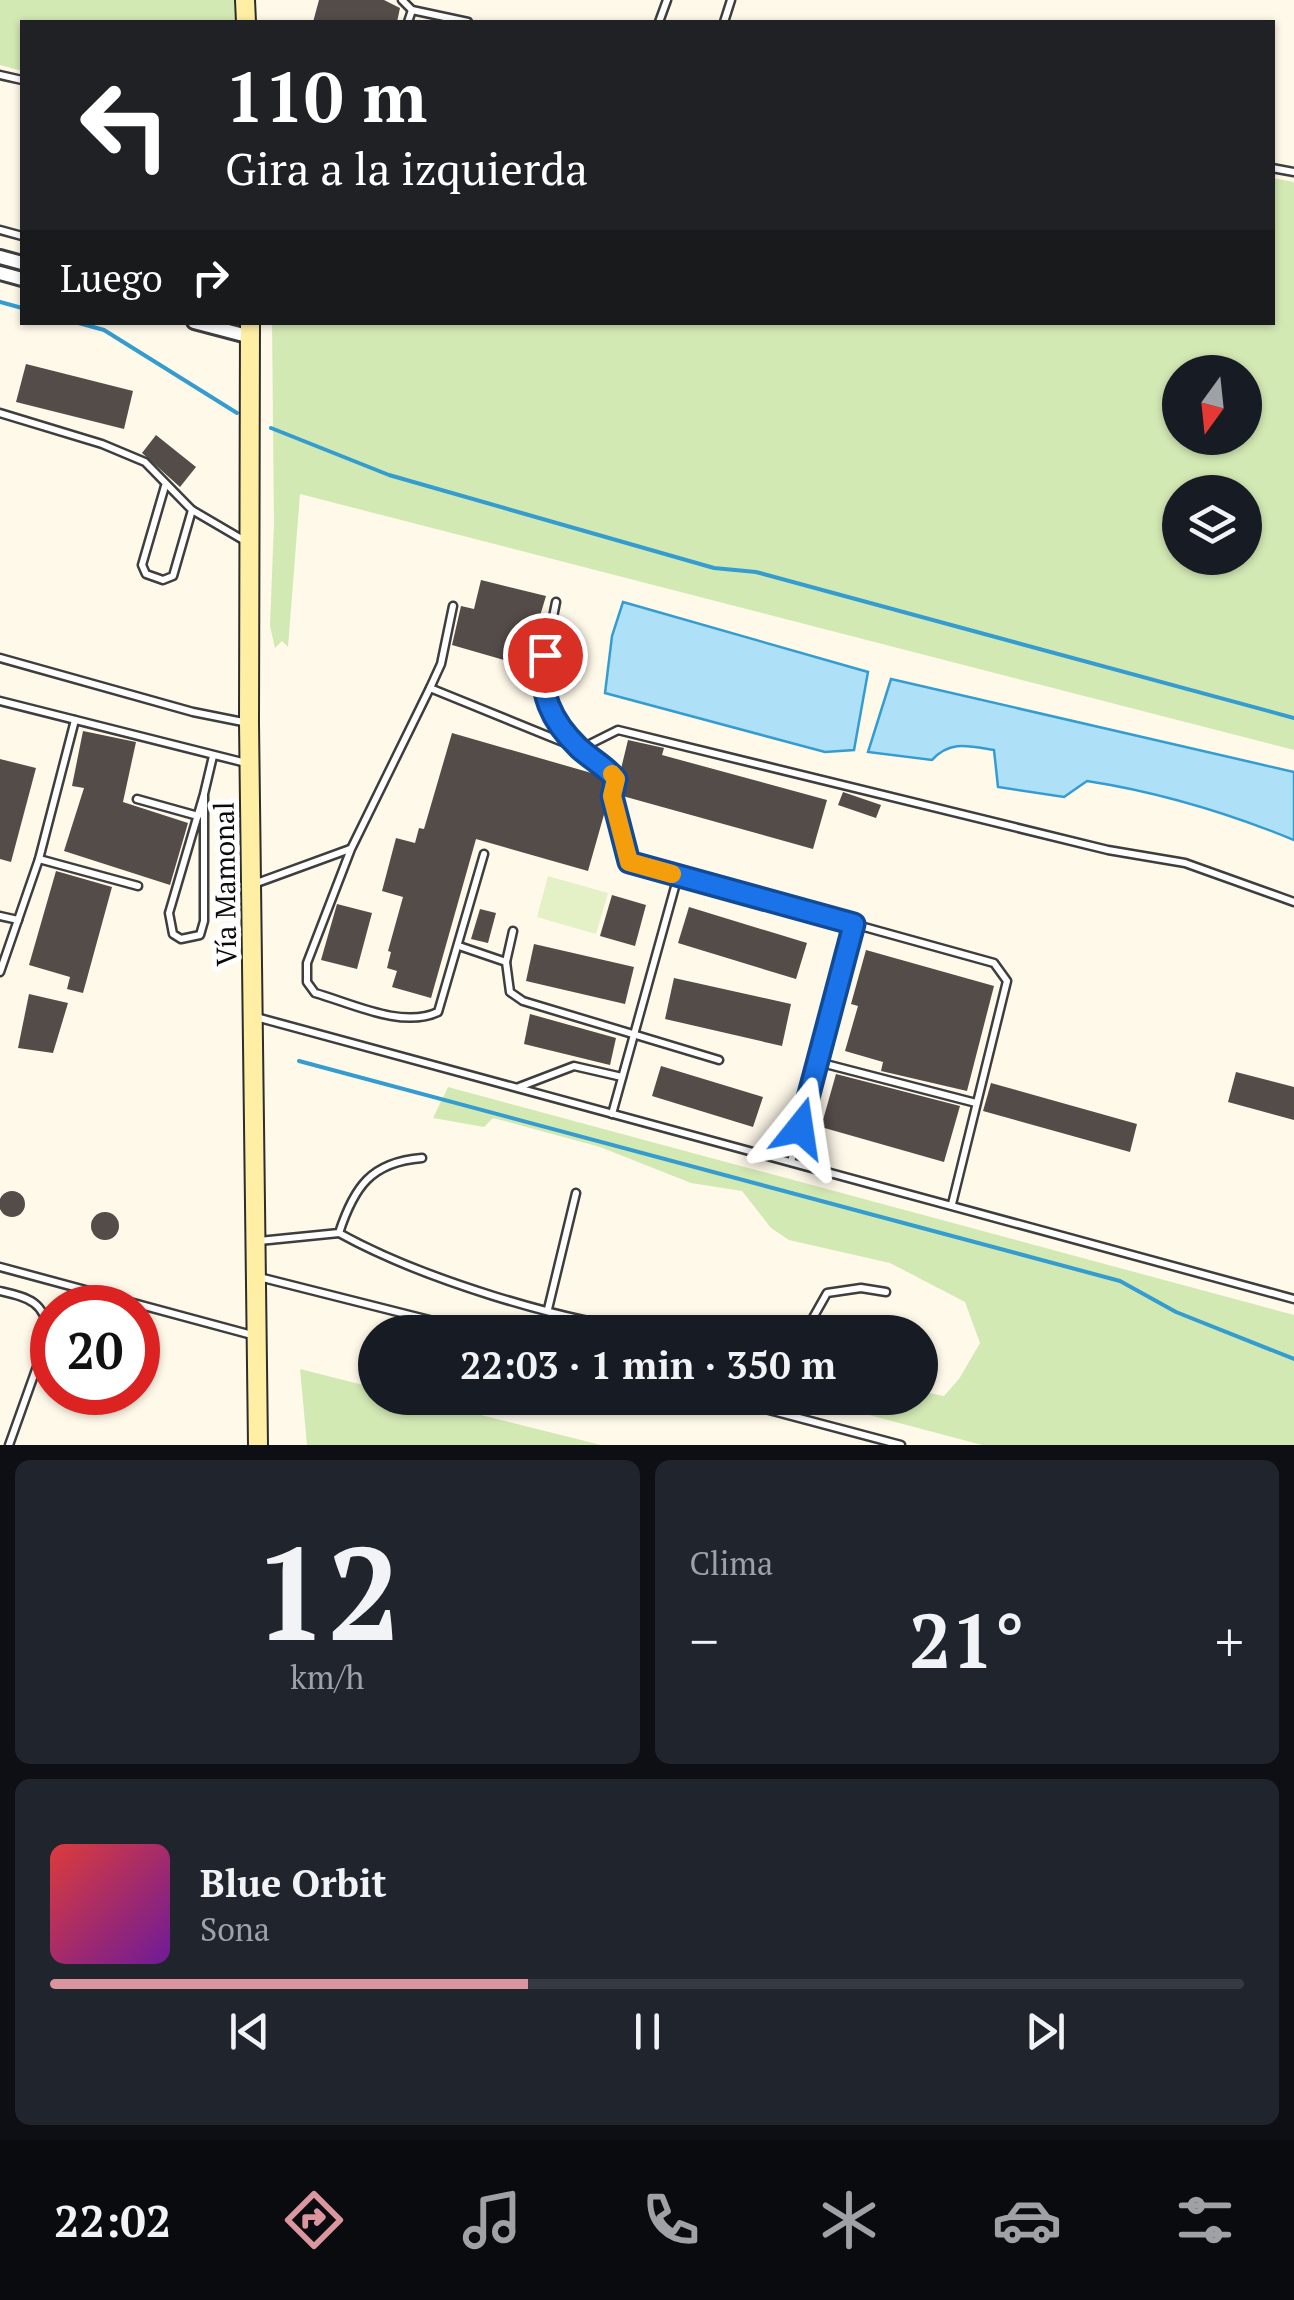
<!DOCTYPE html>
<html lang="es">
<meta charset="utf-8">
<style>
:root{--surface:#171b24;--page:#20242c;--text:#f1f3f6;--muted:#9ea1a6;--line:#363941;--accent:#da959f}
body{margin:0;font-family:"PT Serif",serif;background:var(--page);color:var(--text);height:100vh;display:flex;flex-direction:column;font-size:38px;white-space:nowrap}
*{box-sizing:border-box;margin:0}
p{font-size:32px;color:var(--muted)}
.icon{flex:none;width:55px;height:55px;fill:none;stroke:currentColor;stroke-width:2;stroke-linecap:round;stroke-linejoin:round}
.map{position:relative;height:1445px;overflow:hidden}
.side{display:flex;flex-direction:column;gap:15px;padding:15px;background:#0d0f14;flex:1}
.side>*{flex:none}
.hud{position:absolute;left:20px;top:20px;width:1255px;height:305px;border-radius:0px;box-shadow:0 2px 8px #0004;background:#202124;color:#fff;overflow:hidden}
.needle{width:65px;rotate:195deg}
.fabs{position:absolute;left:1162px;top:355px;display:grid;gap:20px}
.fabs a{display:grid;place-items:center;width:100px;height:100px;border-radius:50%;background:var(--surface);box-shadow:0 2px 8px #0004;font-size:50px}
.speed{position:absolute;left:30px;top:1285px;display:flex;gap:20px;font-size:50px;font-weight:700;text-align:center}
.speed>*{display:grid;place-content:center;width:130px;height:130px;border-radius:50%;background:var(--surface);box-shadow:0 2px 8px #0004;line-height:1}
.speed .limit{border:15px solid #d22;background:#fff;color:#111}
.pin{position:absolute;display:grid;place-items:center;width:85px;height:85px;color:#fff;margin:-42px;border:5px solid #fff;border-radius:50%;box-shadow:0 2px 10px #0007}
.me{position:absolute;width:110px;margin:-55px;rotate:15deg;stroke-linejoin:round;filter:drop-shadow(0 0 8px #0008)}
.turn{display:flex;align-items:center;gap:35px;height:210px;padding:0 40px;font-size:45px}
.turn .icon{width:130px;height:130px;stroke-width:2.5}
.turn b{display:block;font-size:70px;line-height:85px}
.then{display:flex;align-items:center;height:95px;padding:0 40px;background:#0003;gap:20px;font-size:38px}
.big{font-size:75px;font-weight:700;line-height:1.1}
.side .card{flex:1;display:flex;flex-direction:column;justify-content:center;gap:15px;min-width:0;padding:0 35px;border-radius:15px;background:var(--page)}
.side .dial{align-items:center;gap:0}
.dial b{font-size:130px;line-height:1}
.song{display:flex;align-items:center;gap:30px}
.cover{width:120px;height:120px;border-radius:15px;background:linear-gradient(135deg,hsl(0 70% 55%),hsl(280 70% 35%))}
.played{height:10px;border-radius:5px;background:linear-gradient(90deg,var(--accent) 40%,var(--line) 40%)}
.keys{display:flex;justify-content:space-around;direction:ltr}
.heat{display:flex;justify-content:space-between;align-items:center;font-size:55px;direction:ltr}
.side .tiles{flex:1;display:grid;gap:15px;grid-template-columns:1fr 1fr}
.card:last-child{grid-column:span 2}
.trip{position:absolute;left:358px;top:1315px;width:580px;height:100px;border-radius:50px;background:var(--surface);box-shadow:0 2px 8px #0004;font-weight:700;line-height:100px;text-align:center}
.menu{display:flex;height:160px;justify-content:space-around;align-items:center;background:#090b0e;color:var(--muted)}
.menu .icon{width:70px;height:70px}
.menu .on{color:var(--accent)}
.menu b{font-size:45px;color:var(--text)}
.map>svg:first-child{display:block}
.green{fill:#d3e9b4;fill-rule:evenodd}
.pitch{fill:#e4f0c6}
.water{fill:#aee1f7;stroke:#349ccf;stroke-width:2.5}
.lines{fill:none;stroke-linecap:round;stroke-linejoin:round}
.stream{stroke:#349ccf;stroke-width:4}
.building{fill:#544c48}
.lane-casing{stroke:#3e3e3e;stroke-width:11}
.street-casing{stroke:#3e3e3e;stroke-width:18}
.secondary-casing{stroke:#2d2d2d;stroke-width:22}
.lane{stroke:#fff;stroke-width:6}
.street{stroke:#fff;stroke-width:12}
.secondary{stroke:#ffefa5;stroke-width:18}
.route-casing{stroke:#114b97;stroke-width:25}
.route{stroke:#1a73e8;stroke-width:18}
.slow{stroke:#f59e0b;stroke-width:18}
.labels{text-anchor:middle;stroke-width:10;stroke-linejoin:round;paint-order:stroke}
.street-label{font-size:28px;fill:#0b0b0b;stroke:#fff}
</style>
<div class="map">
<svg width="1294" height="1445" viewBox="0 0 1294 1445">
<rect width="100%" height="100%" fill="#fff9ea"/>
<g class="green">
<polygon points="0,0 238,0 238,22 22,22 22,71 0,65"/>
<path d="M1273 178 1294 182V750L300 494 288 647 282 641 275 648 270 626 274 523 272 323 1272 322ZM1180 372H1245V438H1180ZM1245 492V558H1180V492Z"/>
<polygon points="448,1087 1294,1315 1294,1445 982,1445 805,1398 920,1398 920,1391 944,1396 959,1379 980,1343 965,1302 890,1263 789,1240 771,1228 742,1191 691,1183 600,1147 493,1118 484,1127 433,1118"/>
<polygon points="300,1369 375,1388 375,1398 413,1398 601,1445 307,1445"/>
</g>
<polygon class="pitch" points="548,876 608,893 596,934 537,917"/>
<g class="water">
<polygon points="623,602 868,672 854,750 825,752 605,693 612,636"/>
<path d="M891 679 1294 772V840C1228 813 1158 792 1087 781L1064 797 998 787 994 750C969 746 950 740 932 760L868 752Z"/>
</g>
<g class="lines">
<g class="stream">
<polyline points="0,302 22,308"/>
<polyline points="75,322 104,330 237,413"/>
<polyline points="271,428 389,475 714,568 756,572 1294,718"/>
<polyline points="299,1061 1120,1281 1176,1312 1294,1359"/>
</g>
</g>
<g class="building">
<polygon points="319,0 384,0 400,8 397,22 313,22"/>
<polygon points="26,364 133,391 124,429 16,402"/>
<polygon points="156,435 196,467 180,487 142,453"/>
<polygon points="481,580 546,596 525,666 452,645 461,606 474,609"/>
<polygon points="83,731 136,742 123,802 188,823 170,885 64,851 84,788 72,786"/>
<polygon points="452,733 602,776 608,782 607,804 588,871 476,839 431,998 392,987 397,971 387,968 391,952 388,951 403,897 382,891 396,838 415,843 419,828 424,829"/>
<polygon points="628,740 664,748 662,755 827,800 813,849 619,795 623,780 620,773"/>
<polygon points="0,759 36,768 11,862 0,859"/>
<polygon points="843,792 881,805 876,818 838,805"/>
<polygon points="56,871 112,887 83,993 67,989 70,977 29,965"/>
<polygon points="612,895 646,905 635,946 600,936"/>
<polygon points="337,904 372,913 357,969 321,960"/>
<polygon points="689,907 807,943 796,979 678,943"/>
<polygon points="480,909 496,913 488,943 471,939"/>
<polygon points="534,944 634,967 625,1004 526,981"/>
<polygon points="866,950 994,986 967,1091 881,1071 883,1062 845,1051 858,1006 851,1004"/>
<polygon points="674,978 791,1004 782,1046 665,1019"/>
<polygon points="29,994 68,1003 53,1053 18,1048"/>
<polygon points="530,1014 616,1038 610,1065 524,1044"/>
<polygon points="661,1066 763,1097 753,1127 652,1096"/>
<polygon points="1236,1072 1294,1087 1294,1120 1228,1102"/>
<polygon points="836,1074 960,1106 944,1162 821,1127"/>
<polygon points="991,1083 1137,1124 1130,1152 983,1111"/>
<circle cx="12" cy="1204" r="13"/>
<circle cx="105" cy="1226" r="14"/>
</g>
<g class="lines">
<defs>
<g id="lane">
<polyline points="402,0 412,10 468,22"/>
<polyline points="408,22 412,10"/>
<polyline points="659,22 667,0"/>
<polyline points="724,22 731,0"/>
<polyline points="0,75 22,80"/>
<polyline points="1272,168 1294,172"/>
<polyline points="0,230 22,236"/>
<polyline points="0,413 102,444 145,462 192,510 245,541"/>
<polyline points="165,486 142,565 146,574 163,580 173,576 192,510"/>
<polyline points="556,602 540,682 545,700 580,749 618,730 1108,850 1185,863 1294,902"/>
<polyline points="0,658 193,712 248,723"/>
<polyline points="430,688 441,664 453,606"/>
<polyline points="0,701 246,763"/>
<polyline points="204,794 169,913 173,934 181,939 200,935 204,921 204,794 213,756"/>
<polyline points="137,799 198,816"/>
<path d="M484 854 438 1012C402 1029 351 1003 315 993L307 982V963L351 849 430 688 580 749 616 779 612 796 630 862 994 963 1007 981 952 1204"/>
<polyline points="39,859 138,886"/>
<polyline points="254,884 350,849"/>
<polyline points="0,916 18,920"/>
<polyline points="459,946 506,962 510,992 523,1001 719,1060"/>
<polyline points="506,962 513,931"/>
<polyline points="0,972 39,859 75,720"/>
<polyline points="256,1017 1294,1299"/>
<polyline points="818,1062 976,1103"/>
<polyline points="519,1087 574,1066 622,1077"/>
<polyline points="612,1114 678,876"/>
<polyline points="791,1162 854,924"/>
<path d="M339 1233C420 1278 562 1322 655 1332"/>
<path d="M259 1241 339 1233C354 1187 371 1162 422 1158"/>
<polyline points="0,1267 252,1335"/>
<polyline points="259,1277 477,1332"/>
<path d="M0 1291C29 1298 44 1301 49 1333L9 1445"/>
<polyline points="548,1309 576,1193"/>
<polyline points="805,1332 827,1293 861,1288 886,1292"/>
<polyline points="724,1398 901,1445"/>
</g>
<g id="street">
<polyline points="0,257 22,263"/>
<polyline points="0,273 22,279"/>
<polyline points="194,322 251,337"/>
</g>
<g id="secondary">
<polyline points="245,0 246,22"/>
<polyline points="250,322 249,723 258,1445"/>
</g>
</defs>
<use href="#lane" class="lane-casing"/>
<use href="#street" class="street-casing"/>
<use href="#secondary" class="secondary-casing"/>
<use href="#lane" class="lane"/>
<use href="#street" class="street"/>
<use href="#secondary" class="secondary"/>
</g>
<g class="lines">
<defs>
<path id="route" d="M545 655C538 692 551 721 579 748 591 759 605 766 616 779L612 796 629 862 854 924 800 1128"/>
</defs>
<use href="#route" class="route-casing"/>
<use href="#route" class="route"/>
<polyline class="slow" points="612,774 616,779 612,796 629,862 672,874"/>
</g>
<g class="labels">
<g class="street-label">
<text transform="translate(225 884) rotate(-91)" y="10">Vía Mamonal</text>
</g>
</g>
</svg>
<div class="fabs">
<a><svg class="needle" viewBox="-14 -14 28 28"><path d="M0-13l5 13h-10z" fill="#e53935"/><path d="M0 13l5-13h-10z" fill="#9ea1a6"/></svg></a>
<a><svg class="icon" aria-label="layers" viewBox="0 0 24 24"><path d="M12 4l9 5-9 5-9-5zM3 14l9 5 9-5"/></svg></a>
</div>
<div class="speed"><div class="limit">20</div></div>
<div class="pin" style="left:545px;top:655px;background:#d93025"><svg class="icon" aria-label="arrive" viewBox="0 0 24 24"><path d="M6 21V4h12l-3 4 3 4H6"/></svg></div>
<svg class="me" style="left:800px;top:1128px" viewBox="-20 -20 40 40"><path d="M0-17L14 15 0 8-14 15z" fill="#1a73e8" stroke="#fff" stroke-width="4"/></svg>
<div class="trip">22:03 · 1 min · 350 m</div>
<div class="hud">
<div class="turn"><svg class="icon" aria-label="left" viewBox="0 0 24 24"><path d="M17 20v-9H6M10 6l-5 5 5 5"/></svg><div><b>110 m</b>Gira a la izquierda</div></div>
<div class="then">Luego<svg class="icon" aria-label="right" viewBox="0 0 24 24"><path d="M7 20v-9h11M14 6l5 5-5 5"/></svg></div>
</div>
</div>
<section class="side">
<div class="tiles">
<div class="card dial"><b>12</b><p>km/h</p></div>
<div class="card"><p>Clima</p>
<div class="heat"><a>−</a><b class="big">21°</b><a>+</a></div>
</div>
<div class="card">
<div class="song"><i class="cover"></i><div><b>Blue Orbit</b><p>Sona</p></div></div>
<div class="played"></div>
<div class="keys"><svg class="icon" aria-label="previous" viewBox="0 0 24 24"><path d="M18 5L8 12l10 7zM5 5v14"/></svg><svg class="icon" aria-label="pause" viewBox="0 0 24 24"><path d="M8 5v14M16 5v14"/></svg><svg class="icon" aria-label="next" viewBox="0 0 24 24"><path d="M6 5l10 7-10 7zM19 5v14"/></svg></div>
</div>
</div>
</section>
<nav class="menu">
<b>22:02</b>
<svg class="icon on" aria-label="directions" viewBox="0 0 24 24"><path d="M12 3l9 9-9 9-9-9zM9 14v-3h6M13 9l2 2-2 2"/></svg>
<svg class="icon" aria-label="music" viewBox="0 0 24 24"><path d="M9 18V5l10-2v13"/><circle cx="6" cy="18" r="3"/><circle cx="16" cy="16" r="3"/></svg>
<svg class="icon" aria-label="phone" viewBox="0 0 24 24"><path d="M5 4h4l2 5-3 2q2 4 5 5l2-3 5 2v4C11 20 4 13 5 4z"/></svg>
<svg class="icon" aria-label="climate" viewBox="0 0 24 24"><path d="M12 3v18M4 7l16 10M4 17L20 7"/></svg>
<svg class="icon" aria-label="car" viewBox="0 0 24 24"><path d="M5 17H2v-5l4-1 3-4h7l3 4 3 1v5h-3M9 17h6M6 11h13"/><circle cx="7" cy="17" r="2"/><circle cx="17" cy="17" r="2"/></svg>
<svg class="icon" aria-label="filters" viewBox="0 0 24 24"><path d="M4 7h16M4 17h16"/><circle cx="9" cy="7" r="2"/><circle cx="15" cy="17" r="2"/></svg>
</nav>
